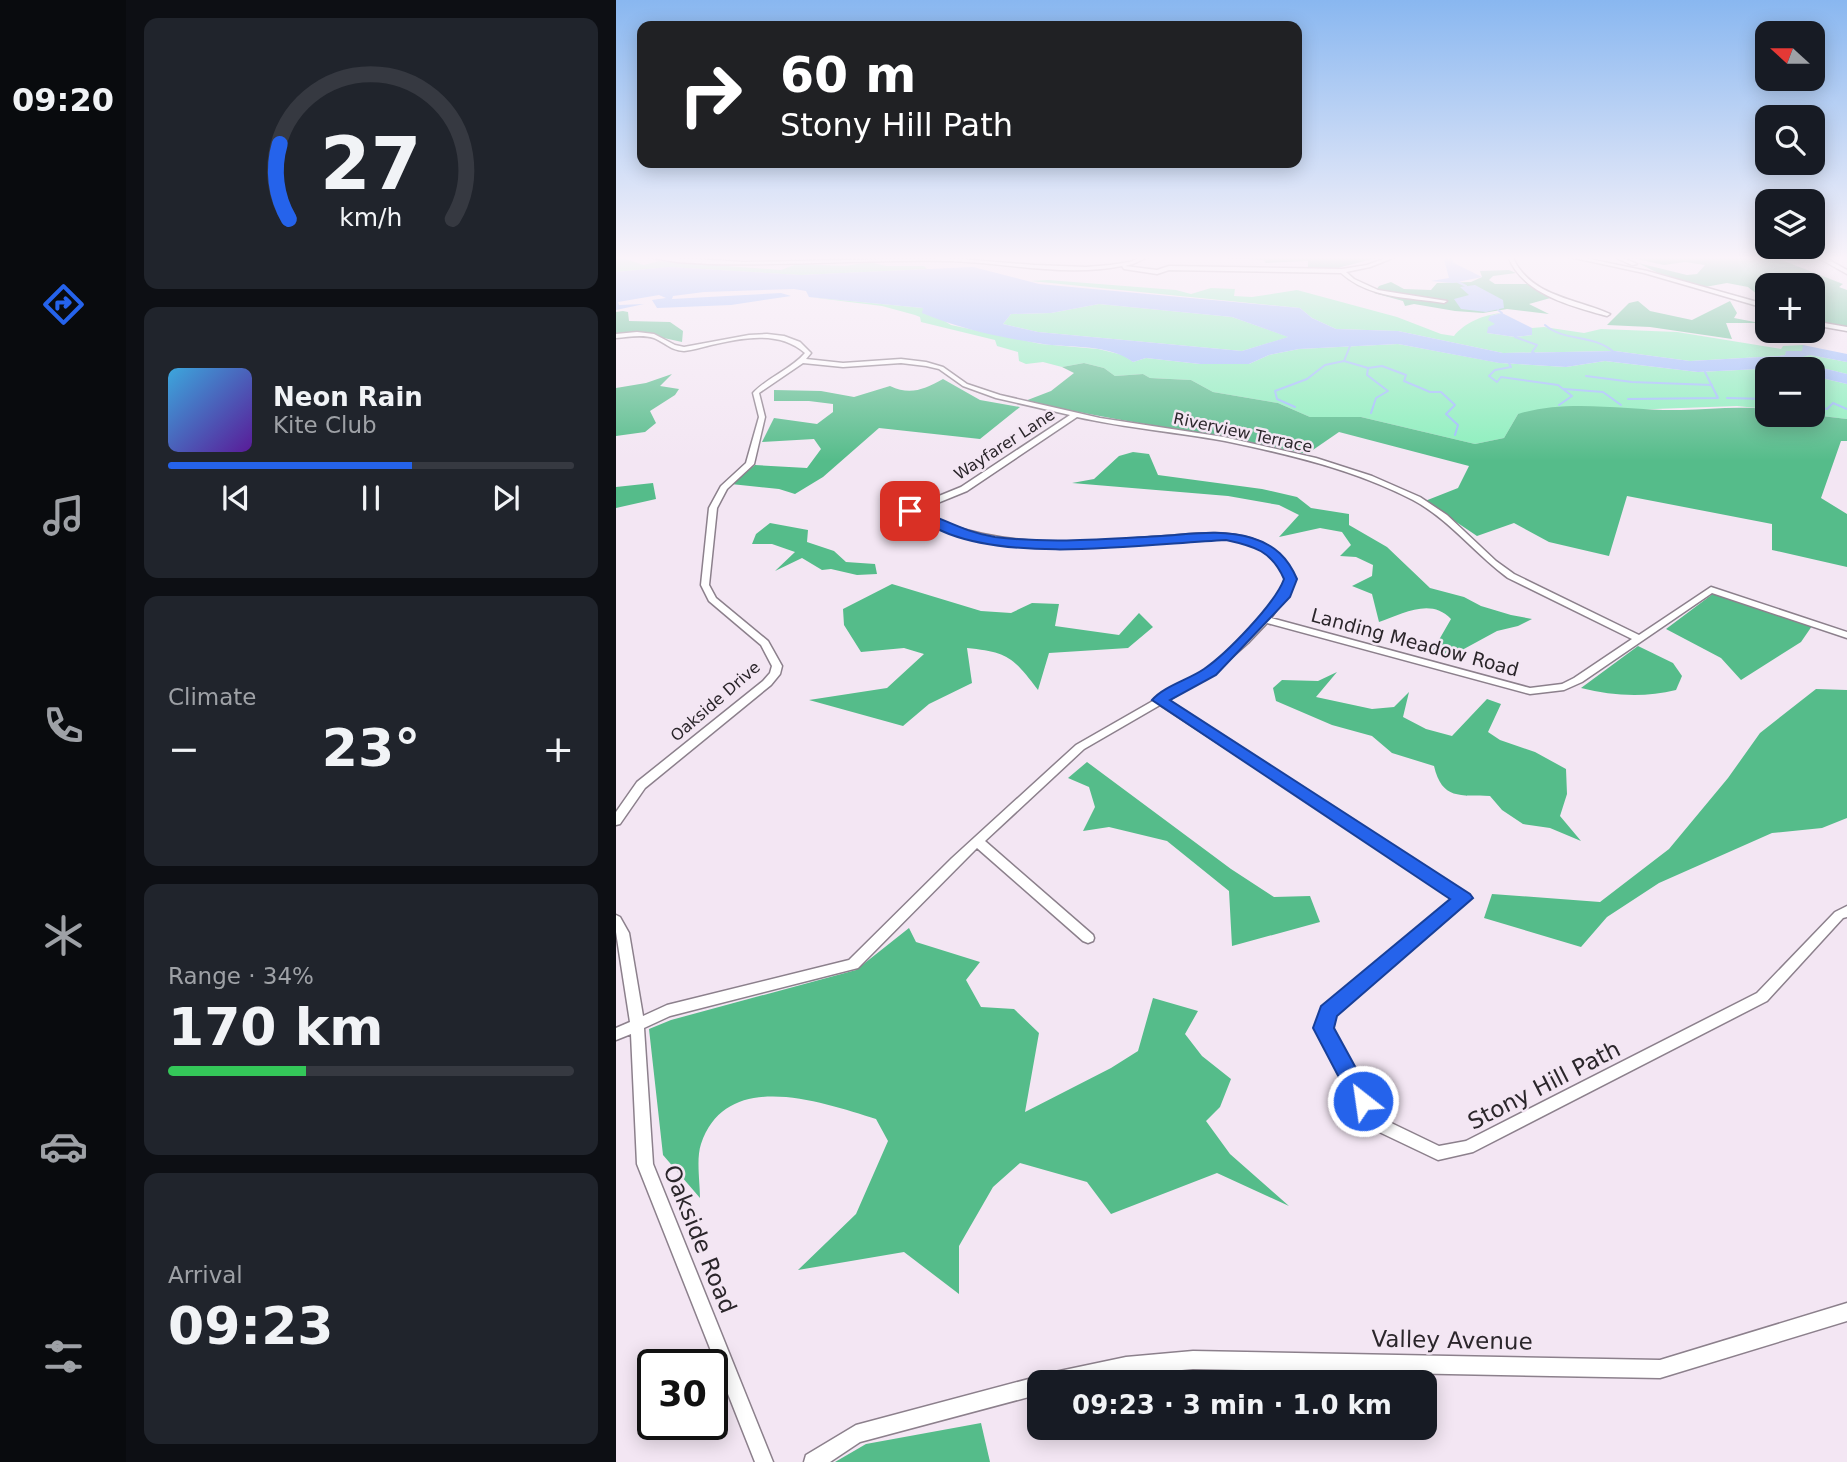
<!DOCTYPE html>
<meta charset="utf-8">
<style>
:root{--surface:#171b24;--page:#20242c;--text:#f1f3f6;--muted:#9ea1a6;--line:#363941;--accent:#2563eb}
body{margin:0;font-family:"DejaVu Sans",sans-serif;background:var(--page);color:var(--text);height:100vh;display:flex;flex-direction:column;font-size:26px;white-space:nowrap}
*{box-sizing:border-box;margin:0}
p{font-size:23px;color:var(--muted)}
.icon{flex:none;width:38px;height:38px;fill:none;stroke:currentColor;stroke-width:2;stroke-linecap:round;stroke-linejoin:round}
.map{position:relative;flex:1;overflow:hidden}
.details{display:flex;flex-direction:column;gap:18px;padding:18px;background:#0d0f14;width:490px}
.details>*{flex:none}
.hud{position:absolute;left:21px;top:21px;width:665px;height:147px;border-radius:14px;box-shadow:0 4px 18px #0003;background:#202124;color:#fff;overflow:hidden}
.needle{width:46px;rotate:291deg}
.buttons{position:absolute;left:1139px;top:21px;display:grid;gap:14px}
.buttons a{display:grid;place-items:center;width:70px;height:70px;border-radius:14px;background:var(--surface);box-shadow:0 4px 18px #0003;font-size:35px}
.speed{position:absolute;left:21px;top:1349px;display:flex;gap:14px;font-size:35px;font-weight:700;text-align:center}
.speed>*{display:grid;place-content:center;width:91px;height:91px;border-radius:50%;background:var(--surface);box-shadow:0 4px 18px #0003;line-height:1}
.speed .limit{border:4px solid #111;border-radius:10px;background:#fff;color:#111}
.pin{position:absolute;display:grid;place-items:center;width:60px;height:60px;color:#fff;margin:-30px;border-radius:14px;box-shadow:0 4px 10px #0006}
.me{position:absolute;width:77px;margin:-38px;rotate:330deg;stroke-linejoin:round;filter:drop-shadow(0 0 5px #0008)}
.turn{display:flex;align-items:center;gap:24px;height:147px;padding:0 28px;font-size:32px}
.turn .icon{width:91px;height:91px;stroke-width:2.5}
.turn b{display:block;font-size:49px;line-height:60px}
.big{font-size:52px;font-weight:800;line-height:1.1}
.details .tile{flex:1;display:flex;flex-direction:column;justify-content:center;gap:10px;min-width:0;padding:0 24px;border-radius:14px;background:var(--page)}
.details .dial{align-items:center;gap:0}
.dial svg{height:182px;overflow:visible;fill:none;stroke:var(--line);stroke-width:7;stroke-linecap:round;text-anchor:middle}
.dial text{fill:var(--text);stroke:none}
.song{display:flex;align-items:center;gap:21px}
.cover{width:84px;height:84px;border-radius:10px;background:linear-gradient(135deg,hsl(200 70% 55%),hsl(270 70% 35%))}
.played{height:7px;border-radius:4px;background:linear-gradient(90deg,var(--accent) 60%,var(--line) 60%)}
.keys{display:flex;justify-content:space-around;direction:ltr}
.heat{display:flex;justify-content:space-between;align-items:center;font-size:38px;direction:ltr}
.charge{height:10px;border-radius:5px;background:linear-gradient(90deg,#34c759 34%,var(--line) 0)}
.trip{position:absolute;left:411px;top:1370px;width:410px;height:70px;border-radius:14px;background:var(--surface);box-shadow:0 4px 18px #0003;font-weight:800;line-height:70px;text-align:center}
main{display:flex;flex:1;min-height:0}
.menu{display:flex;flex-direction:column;width:126px;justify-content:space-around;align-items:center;background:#090b0e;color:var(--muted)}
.menu .icon{width:49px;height:49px}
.menu .current{color:var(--accent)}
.menu b{font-size:32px;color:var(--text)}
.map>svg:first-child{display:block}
.green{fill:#89efbb}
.forest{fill:#55bc8a}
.water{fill:#9bbcfb;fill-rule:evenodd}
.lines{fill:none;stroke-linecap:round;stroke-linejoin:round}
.stream{stroke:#9bbcfb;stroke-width:2}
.minor-casing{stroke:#8c808c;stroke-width:3}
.minor{fill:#fff;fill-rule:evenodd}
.route{fill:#2563eb;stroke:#184099;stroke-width:2}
.labels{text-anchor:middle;stroke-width:5;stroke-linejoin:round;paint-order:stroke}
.far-street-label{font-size:16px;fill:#2b262b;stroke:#f3e6f3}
.street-label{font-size:19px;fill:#2b262b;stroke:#f3e6f3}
.near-street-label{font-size:23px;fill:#2b262b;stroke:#f3e6f3}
</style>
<main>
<nav class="menu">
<b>09:20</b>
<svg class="icon current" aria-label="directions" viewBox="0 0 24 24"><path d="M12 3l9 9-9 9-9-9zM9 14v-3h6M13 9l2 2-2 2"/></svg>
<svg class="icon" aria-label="music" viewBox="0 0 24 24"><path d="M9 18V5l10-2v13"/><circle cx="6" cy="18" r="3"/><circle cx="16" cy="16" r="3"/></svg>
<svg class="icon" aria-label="phone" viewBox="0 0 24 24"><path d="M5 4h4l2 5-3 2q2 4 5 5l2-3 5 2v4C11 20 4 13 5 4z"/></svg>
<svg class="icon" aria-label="climate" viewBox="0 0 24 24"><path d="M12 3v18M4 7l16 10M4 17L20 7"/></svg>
<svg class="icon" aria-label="car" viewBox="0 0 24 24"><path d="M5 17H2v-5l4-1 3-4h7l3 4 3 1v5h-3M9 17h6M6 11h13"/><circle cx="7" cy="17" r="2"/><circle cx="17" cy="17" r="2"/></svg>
<svg class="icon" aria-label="filters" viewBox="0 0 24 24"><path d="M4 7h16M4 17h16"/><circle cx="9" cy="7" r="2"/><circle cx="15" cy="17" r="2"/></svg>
</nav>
<section class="details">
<div class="tile dial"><svg viewBox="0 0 100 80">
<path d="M14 69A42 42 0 1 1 86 69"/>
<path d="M14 69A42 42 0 0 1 10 36" stroke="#2563eb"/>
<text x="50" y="56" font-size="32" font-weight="700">27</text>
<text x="50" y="72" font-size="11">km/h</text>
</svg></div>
<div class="tile">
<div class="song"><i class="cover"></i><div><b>Neon Rain</b><p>Kite Club</p></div></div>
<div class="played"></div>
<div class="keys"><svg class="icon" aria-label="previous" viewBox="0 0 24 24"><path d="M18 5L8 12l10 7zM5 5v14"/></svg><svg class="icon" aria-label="pause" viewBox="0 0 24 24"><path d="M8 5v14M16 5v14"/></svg><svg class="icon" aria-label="next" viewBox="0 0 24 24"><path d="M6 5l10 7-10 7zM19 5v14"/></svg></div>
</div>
<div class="tile"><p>Climate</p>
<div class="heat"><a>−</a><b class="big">23°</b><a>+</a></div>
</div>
<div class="tile"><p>Range · 34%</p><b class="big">170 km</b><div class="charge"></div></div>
<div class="tile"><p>Arrival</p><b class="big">09:23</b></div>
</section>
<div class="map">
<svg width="1231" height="1462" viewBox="0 0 1231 1462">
<rect width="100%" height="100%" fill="#f3e6f3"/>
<g class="green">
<polygon points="0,256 28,265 43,261 165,270 181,264 229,266 254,262 270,266 308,266 311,269 185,275 53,267 0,272"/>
<path d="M432 280 560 290 575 294 595 288 619 289 618 296 636 297 681 290 781 317 825 334 838 336C848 323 869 314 886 313L874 316 880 324 871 333 899 337 916 335V328L928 327 968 333 985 329 1061 332 1165 349 1167 346 1187 345V351L1171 352 1169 355 1163 356 1074 361 999 351 887 353 782 331 720 329 696 318 684 308 415 281Z"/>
<polygon points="193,297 307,308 335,325 425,344 482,349 507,355 517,362 530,358 584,364 633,364 653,355 683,349 782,344 884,363 950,367 989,361 1082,372 1165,368 1172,369 1152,369 1151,409 1121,406 902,414 888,438 859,444 745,417 694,417 662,403 597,392 575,380 534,378 527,374 499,376 488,368 468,363 446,367 427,362 410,364 403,361 402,352 381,346 379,340 305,322 304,317 299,315 266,306"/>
<polygon points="483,304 616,317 673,337 626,351 422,332 387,324 395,314 435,313"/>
<polygon points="1194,355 1231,362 1231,374 1186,363 1181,357"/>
<polygon points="1197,376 1231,384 1231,419 1197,415"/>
</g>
<g class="forest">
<polygon points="565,256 768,256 718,269 692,268 692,261 650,263 647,260"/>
<polygon points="1007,256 1155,256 1227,284 1223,287 1231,290 1231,327 1197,320 1197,285 1152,285 1151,302 1132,287 1111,283 1089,287 1042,273 1022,263 1071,275 1081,274 1089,265 1069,262 1048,265"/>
<polygon points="893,270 900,273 877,276 873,280 879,284 911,284 938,297 913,304 933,314 891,309 867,313 839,311 798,304 789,306 787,301 758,293 763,286 775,282 788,289 815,290 821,283 855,282 866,277 864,271"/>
<polygon points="1022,301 1034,311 1076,320 1114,301 1121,313 1118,318 1144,323 1110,323 1116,339 1034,327 991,325 1013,303"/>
<polygon points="7,311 12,312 13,321 54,322 67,331 66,342 25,333 0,335 0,312"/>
<path d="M468 363 488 368 499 376 527 374 534 378 575 380 597 392 662 403 694 417H745L859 444 888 438 902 414C954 398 1011 411 1065 410 1094 409 1122 406 1151 409L1152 415H1197L1231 419V441H1225L1205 498 1231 514V567L1156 550V524L1011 496 993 556 933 542 898 523 861 536 809 501 842 488 853 466 723 432 691 454C597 433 502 422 409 401L435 391 458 373 446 367Z"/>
<polygon points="56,374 44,386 63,389 59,395 34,411 40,423 29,432 0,436 0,388 30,383"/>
<path d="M327 379 364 400 404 407 364 439 263 428 207 477 179 494 163 489 115 484 139 465 191 468 205 449 198 439 146 442 158 418 201 424 217 412V404L193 401H158V390L205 391 238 397 274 386C295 396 308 389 327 379Z"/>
<path d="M517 452 533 454 542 475 646 489 681 497 695 508 733 514V525L771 547 814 588 848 597 865 606 895 615 916 619 902 626 881 631 835 656 816 652 835 619C815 597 786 614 763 622L756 594 736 586 756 576 757 565 740 557 724 556 735 545 726 532 704 528 663 537 683 515 663 505 612 496 456 483 478 479 503 456Z"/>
<polygon points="37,483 40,499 0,508 0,487"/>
<polygon points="154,523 192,530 191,542 218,551 230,562 259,564 261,574 241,575 215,569 206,570 186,558 159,571 179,552 156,544 136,544 140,534"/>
<path d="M276 584 365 611 395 613 416 603 443 604 439 626 503 635 523 613 537 627 512 648 433 653 422 690C398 658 392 652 351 648L356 683 313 704 287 726 193 700 271 688 308 654 288 648 245 652 228 625 227 609Z"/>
<polygon points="1098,593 1196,626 1185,642 1125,680 1105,658 1050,629"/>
<path d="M1022 646 1057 663 1066 676 1060 690C1028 698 997 696 965 688Z"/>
<path d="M721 672 700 697 756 709 778 707 793 692 787 717 810 729 836 736 871 699 885 704 872 732 884 740 919 752 950 769 951 794 944 816 965 841 934 828 907 824 886 810 874 796C844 795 826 800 818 766L776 753 756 736 716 725 660 701 657 688 666 680 702 681Z"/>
<polygon points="1200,689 1231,690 1231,818 1206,828 1156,833 1043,883 991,917 965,947 868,918 876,894 984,902 1053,849 1112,778 1144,733"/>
<polygon points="471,762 615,869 658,897 694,896 704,922 616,946 613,891 551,841 493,827 467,831 479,807 473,787 452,778"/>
<path d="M293 928 300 942 364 962 350 980 365 1007 398 1009 423 1033 409 1112 495 1068 522 1051 537 998 582 1011 569 1034 586 1056 615 1079 604 1107 590 1121 614 1154 673 1206 601 1173 495 1214 471 1182 404 1163 377 1187 343 1246V1294L288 1252 182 1270 240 1214 272 1141 260 1119C205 1102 111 1068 85 1144 80 1159 84 1182 84 1198L47 1155 33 1029 55 1020 240 970Z"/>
<polygon points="365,1423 374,1462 219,1462 250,1444"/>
</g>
<g class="water">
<polygon points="827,256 833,256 838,263 866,277 837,283 815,281 833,278"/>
<path d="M53 267 185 275 357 267 423 284 684 308 696 318 720 329 782 331 887 353 999 351 1074 361 1163 356 1169 355 1170 351H1186L1187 345 1231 354V362L1194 355 1182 358 1186 363 1231 374V384L1197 376V369L1165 368 1082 372 989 361 950 367 883 363 782 344 683 349 653 355 633 364H584L530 358 517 362C493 344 456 348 427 344 386 338 344 329 306 313L307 308 193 297 190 291 178 289 88 292 57 296 56 299 165 293 175 296 115 305 41 308 36 300 50 298 43 295 2 302 3 305 28 304 0 310V272ZM483 304 616 317 672 337 626 351 422 332 387 324 395 314 435 313Z"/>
<polygon points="859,285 887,300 888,308 870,312 845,309 838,299 853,295 844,287"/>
<polygon points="886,313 916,328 916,335 899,337 871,333 872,327 879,324 872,320 874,316"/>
</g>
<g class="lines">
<g class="stream">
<polyline points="842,282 850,286"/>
<polyline points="882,310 886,313"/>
<path d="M929 325C950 343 979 333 1000 354"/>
<polyline points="899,337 921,345 916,352 918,353"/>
<polyline points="734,346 728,361 752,368 766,366 790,375 788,381 814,392 825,392 839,405 830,414 842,425 839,435"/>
<polyline points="893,363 895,367 879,370 873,376 881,382 885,377 942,385 956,396 943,405"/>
<polyline points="752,368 751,375 772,391 760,398 755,413"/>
<polyline points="970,376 1016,382 1096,385"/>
<polyline points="948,389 987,392 1005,405"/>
<polyline points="1111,398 1152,399"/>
<polyline points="1012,399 1102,398 1089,372"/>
<polyline points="1197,406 1211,409 1217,403 1231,409"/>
<polyline points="679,407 661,399 659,391 691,379 709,365 728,361"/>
</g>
<defs>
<g id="minor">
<path d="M25 256 128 262 331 258 419 265 470 267 494 265 514 262 528 256H534L517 264 509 266 541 270 553 266 726 269 751 265 776 256H782L754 267 730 272 738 279 762 290 831 301 828 303C792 297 754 299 725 273L553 270 541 274 508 269 506 266C449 277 392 263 335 261 255 259 175 266 94 264L61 262Z"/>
<path d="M892 256H896C914 297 959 298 994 314L991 316C955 306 906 294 892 256Z"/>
<polygon points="949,256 959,256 1031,271 1152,305 1152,309 1028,273"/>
<polygon points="996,256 1003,256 1021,264 1016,265"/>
<polygon points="1199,256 1206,256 1231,270 1231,274"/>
<polygon points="1197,321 1231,327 1231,331 1197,325"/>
<path d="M21 332 38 334 59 345 68 347 133 335 151 334 168 336 184 342 195 353 190 359 227 363 285 359 310 362 327 367 351 384 384 395 484 418 608 437 700 458 756 476 804 497 831 515 880 561 898 574 1023 635 1095 587 1231 632V638L1096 593 966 682 948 690 914 694 651 623 632 643 597 674 551 701 852 895 854 898 718 1014 715 1028 752 1096 769 1120 823 1146 850 1141 1141 993 1219 912 1231 906V917L1227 918 1151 1001 857 1152 822 1160 759 1130 742 1106 701 1028 707 1007 839 898 544 705 468 749 369 841 477 935 478 938 477 941 472 943 467 941 361 848 242 968 54 1016 28 1028 37 1164 157 1462H139L21 1164 15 1034 0 1040V1028L14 1022 0 932V915L4 917 13 933 27 1016 51 1005 233 960 336 858 460 745 591 670 614 650 648 616 664 592 670 579C656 551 639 544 610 538 508 543 394 565 299 516 290 511 280 507 272 500L276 498H279L296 507 345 487 454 415 380 398 347 386 323 369 310 366 285 363 227 367 187 363 143 393 149 417 138 464 111 489 101 508 93 585 100 598 152 641 166 666 164 674 155 685 29 788 4 824 0 825V812L21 782 147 681 154 673 156 666 145 645 93 601 85 585 93 508 105 486 130 463 143 417 137 393C152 377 174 370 189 353 163 330 126 338 95 345 86 347 77 350 68 351 56 351 48 342 38 338 26 334 12 337 0 338V334ZM461 417C510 428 560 432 609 441 672 454 739 470 797 500 833 519 859 554 892 578L1016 639 958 678 946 684 914 688 655 618 673 592 678 579C672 566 665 554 652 546 618 526 574 535 537 537 503 540 469 543 436 542 389 540 343 533 302 511L351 491Z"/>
<polygon points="1231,1303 1231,1321 1044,1378 577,1369 510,1375 474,1382 424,1382 424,1394 244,1442 214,1462 188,1462 190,1455 240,1425 424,1376 427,1377 434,1373 510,1357 577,1351 1044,1360"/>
</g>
</defs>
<use href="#minor" class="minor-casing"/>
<use href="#minor" class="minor"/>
</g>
<linearGradient id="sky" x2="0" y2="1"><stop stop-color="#89b7f0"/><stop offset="0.56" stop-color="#faf4fa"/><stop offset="1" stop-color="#faf4fa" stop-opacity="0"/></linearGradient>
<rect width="1231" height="461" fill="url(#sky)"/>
<path class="route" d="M294 508C324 516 346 532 379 537 435 544 490 539 545 536 576 534 607 529 636 538 659 545 672 558 681 579L674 597 600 675 554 700 854 894 857 898 721 1016 718 1028 758 1101 755 1108 747 1111 739 1108 697 1028 705 1006 834 899 536 700C548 686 572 680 588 669 610 654 659 604 668 579 656 551 638 546 610 540 531 544 407 562 333 534 318 528 304 520 289 514V509Z"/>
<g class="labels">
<g class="far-street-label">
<text transform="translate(627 432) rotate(12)" y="6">Riverview Terrace</text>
<text transform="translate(388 444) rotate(-33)" y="6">Wayfarer Lane</text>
<text transform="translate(99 701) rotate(-41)" y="6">Oakside Drive</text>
</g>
<g class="street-label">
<text transform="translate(799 642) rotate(15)" y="7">Landing Meadow Road</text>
</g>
<g class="near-street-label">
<text transform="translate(928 1085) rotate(-27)" y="8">Stony Hill Path</text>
<text transform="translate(84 1239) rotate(68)" y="8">Oakside Road</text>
<text transform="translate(836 1340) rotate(1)" y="8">Valley Avenue</text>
</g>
</g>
</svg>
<div class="buttons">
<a><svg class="needle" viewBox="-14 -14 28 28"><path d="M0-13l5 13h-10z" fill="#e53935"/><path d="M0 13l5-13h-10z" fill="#9ea1a6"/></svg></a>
<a><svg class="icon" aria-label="search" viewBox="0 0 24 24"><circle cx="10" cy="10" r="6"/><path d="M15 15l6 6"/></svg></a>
<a><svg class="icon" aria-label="layers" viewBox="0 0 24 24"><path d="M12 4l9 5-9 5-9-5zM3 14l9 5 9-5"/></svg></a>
<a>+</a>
<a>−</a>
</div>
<div class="speed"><div class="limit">30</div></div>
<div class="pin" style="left:294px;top:511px;background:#d93025"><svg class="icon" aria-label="arrive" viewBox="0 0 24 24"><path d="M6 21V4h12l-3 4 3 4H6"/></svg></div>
<svg class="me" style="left:747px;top:1101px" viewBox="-20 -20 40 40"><circle r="17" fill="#2563eb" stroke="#fff" stroke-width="3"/><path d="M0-11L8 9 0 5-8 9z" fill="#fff"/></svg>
<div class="trip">09:23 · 3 min · 1.0 km</div>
<div class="hud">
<div class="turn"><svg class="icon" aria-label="right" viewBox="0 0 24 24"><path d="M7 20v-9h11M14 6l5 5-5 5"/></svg><div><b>60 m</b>Stony Hill Path</div></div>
</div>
</div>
</main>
